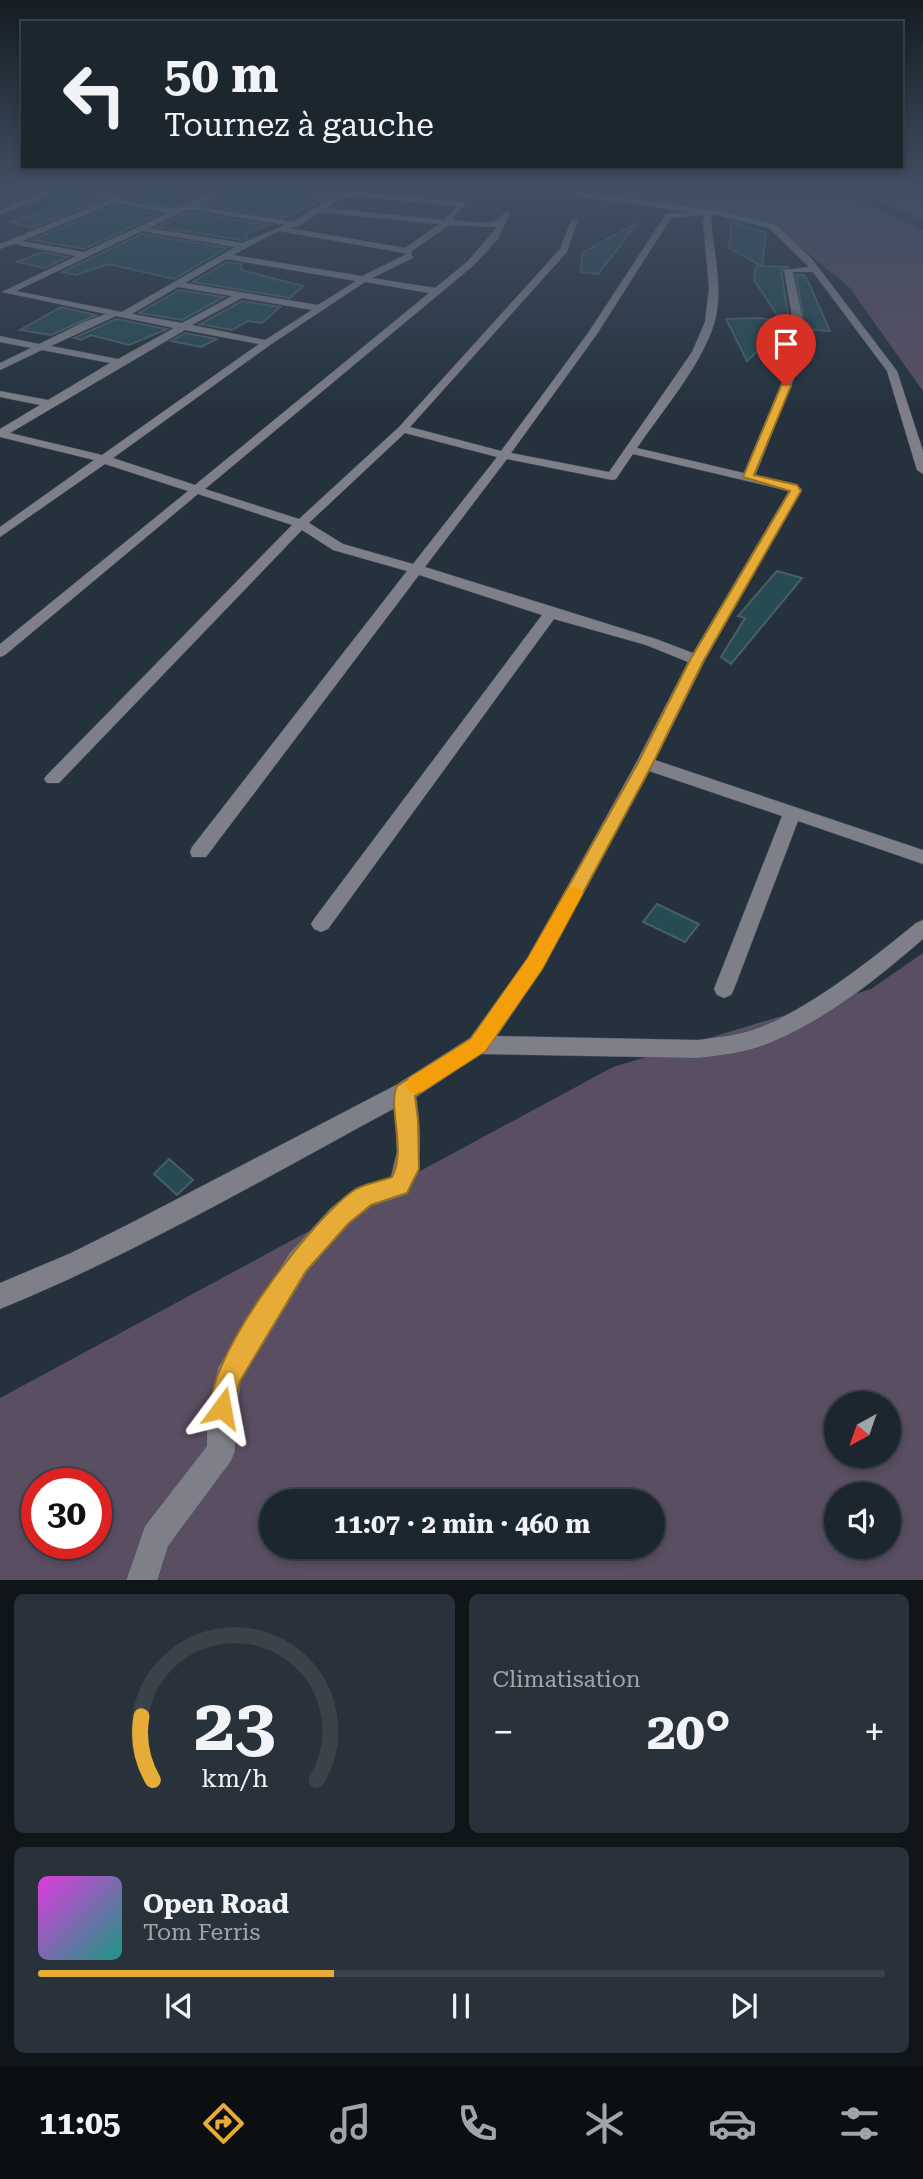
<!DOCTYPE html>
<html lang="fr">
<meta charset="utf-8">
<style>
:root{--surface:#1c262e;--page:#29323a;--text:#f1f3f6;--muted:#a0a5aa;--line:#3a434a;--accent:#e7ac37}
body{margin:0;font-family:"Roboto Serif",serif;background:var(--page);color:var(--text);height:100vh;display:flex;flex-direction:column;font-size:26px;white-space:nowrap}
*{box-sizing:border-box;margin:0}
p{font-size:23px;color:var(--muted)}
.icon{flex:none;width:38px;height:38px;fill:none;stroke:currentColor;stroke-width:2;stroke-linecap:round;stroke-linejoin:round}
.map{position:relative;height:1580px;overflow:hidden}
.drawer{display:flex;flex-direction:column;gap:14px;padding:14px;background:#0f1519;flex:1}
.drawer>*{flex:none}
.hud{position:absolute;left:21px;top:21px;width:882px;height:147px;border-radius:0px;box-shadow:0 4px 10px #0003,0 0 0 2px var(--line);background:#1c262e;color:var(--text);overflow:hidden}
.needle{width:46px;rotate:220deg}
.tools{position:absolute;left:824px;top:1391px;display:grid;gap:14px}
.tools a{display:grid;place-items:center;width:77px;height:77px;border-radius:50%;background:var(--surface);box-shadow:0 4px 10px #0003,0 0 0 2px var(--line);font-size:35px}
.speed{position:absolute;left:21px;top:1468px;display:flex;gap:14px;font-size:35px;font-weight:700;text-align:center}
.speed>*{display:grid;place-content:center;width:91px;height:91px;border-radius:50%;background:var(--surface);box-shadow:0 4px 10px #0003,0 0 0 2px var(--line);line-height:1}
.speed .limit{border:10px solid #d22;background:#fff;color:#111}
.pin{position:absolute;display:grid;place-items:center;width:60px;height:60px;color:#fff;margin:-72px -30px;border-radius:50% 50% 50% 0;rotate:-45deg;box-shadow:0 0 7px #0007}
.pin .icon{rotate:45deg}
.me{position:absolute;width:77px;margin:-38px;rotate:13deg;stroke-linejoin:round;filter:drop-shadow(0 0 5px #0008)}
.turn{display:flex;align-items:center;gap:24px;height:147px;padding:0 28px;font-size:32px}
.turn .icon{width:91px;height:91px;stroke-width:2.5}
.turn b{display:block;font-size:49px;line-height:60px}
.big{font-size:52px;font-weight:700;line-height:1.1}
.drawer .tile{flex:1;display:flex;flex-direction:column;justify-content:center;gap:10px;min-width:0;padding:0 24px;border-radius:10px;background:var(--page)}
.drawer .dial{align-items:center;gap:0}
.dial svg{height:182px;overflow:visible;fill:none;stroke:var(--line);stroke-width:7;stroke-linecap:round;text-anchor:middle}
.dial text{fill:var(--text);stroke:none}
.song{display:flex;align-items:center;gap:21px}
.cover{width:84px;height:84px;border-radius:10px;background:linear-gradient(135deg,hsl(300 70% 55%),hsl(170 70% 35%))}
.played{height:7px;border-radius:4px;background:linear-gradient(90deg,var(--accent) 35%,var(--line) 35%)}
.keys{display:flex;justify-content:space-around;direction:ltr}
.heat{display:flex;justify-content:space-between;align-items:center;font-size:38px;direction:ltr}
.drawer .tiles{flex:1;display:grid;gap:14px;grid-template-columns:1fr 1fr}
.tile:last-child{grid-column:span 2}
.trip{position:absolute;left:259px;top:1489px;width:406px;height:70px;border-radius:35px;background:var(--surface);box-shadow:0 4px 10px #0003,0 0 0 2px var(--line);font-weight:700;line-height:70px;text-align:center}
.tabs{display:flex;height:112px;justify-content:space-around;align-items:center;background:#0b0f12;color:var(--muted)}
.tabs .icon{width:49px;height:49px}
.tabs .active{color:var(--accent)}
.tabs b{font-size:32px;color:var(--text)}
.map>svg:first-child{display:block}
.green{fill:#5a4e63;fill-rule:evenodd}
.building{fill:#264b53;stroke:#495f64;stroke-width:2}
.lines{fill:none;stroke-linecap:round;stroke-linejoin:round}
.minor-casing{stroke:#434f5a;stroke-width:1}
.minor{fill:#7e7f88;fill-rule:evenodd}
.route{fill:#e7ac37;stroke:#967024;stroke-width:2}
.slow{fill:#f59e0b}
</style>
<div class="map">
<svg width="923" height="1581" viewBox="0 0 923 1581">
<rect width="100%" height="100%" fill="#25323e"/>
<g class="green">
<polygon points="587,188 829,188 923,230 923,391 849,287 771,223"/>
<polygon points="851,188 923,188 923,220"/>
<path d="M923 953V1580L0 1581V1398L613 1067 871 989ZM836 1404H889V1456H836ZM37 1484H96V1544H37ZM836 1494H889V1547H836ZM271 1502H653V1547H271Z"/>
</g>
<g class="building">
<polygon points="144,188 155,188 202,194 176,206 122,198"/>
<polygon points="66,191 102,200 32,228 10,222 58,208 49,206 50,197"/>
<polygon points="244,193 275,196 325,199 283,218 203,205 220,196 236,197"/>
<polygon points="114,206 160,214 84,249 32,240"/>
<polygon points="189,212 268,225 244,235 248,238 242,240 158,227"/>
<polygon points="638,222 598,274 581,272 582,253"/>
<polygon points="732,222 766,233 762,266 790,267 781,270 790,327 784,326 747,361 726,319 760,318 781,321 754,280 756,266 762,266 729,248"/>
<polygon points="142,234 227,248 174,279 109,264 76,275 62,272"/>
<polygon points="43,252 68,257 45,268 17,262"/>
<polygon points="227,262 242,264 241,270 303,286 290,298 193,282"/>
<polygon points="796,275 804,275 807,279 830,331 805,329"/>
<polygon points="179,290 224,297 182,320 139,313"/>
<polygon points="242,301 280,307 262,323 248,321 232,330 200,324"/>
<polygon points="61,307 96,315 51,335 20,330"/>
<polygon points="116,319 167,329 129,345 91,335 81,340 74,338"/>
<polygon points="185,333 217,339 201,347 171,341"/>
<polygon points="777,571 802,578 731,664 721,657 745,618 738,616"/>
<polygon points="657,904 699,924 685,942 643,922"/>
<polygon points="169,1159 193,1180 177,1195 154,1174"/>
</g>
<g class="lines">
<defs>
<path id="minor" d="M55 188H80L120 196 119 200 176 209 221 188H231L195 206 293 222 333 197 264 188 340 194 355 192 466 202 452 220C468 221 496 229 504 213H510L498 239 474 265 205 489 299 519 399 427 560 249 571 221 578 219 567 252 410 427 501 451 588 333 666 214 691 212 582 197 557 188 720 211 775 224 812 259 897 371 923 451V474L917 470 887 371 813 272H793L803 322 800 363 755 476 802 489 705 660 655 760 923 850V864L798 821 734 989 731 995 724 998 717 995 714 989 782 816 649 771 542 970 497 1036 698 1040C719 1037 741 1035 761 1027 813 1006 872 959 916 923L923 920V939C878 978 827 1019 772 1042 749 1052 723 1055 698 1058L481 1054 416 1097C421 1132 423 1161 408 1194L372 1206 349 1224 307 1272 241 1381 235 1422V1451L231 1461 168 1546 157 1581H126L145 1526 207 1446V1422L218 1368 289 1254 331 1208 356 1188 391 1177 397 1152 395 1108C265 1178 137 1253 0 1309V1283L71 1253 131 1223 396 1085 470 1038 528 958 636 763 688 662 646 645 554 619 328 929 321 932 314 929 311 924 314 919 542 615 419 575 206 857H192L190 852 192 847 407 571 333 550 302 530 59 783H47L44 779 47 775 292 525 198 494 5 655 0 657V644L188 491 105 464 0 537V527L94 460 0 437V429L40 405 0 397V391L48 400 110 363 42 350 0 370V363L31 348 0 342V336L39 344 84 322 106 314 2 292 76 256 13 244 0 249V244L111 199 66 188 0 215V210ZM355 196 457 206 444 220 326 208 342 198ZM114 203 169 213 84 252 22 241ZM188 209H189L285 225 242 243 149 228ZM320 212 439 224 405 248 289 228 299 226ZM713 214 769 228 809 267 784 270 793 322 790 363 744 473 637 448C662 411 701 366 714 324 724 292 714 253 711 221ZM705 215 703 221 709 288 705 322 692 352 609 472 511 453 597 334 671 218ZM449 225 497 227 468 261 435 288 372 278 413 258 411 252ZM142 231 235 247 122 312 16 291ZM279 231 404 253 405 255 362 276 233 255ZM226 259 356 281 318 305 185 283ZM365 282 429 293 195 485 113 458 270 345ZM178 287 232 296 182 323 132 314ZM242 298 312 310 265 340 192 325ZM116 316 174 328 118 359 51 346ZM185 330 259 344 102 455 10 433ZM405 433 497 457 413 564 343 544 309 523ZM633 454 789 491 693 653 656 639 425 567 507 459 612 480 616 479Z"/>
</defs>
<use href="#minor" class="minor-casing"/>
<use href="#minor" class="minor"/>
</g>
<linearGradient id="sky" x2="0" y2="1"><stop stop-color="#141c22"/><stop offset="0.46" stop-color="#404f63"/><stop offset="1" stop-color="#404f63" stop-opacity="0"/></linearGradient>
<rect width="923" height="409" fill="url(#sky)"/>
<path class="route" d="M786 383 791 386 754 475 797 485 801 491 704 660 653 763 542 969 485 1051 415 1096 418 1120 419 1169 407 1193 371 1205 348 1224 306 1271 240 1381 231 1417 222 1420 213 1417C194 1371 315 1214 356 1189 367 1183 381 1181 392 1177 407 1150 387 1106 397 1086L471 1039 528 958 638 763 690 660 790 491 743 477 781 386Z"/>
<polygon class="slow" points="574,887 580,889 583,893 542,969 485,1051 423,1091 416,1094 409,1091 406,1085 409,1078 471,1039 528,958 568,889"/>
</svg>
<div class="tools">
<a><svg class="needle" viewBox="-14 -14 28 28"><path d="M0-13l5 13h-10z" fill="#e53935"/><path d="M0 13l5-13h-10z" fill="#a0a5aa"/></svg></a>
<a><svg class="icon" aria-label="sound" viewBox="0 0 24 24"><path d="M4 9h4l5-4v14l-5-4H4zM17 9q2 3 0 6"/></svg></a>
</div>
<div class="speed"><div class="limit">30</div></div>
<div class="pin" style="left:786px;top:386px;background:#d93025"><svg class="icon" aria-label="arrive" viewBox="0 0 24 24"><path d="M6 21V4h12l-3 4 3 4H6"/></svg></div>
<svg class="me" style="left:222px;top:1408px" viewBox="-20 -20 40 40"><path d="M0-17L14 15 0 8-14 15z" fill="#e7ac37" stroke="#fff" stroke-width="4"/></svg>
<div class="trip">11:07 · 2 min · 460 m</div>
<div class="hud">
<div class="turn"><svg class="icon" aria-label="left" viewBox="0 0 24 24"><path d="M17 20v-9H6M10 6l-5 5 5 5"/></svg><div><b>50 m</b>Tournez à gauche</div></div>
</div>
</div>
<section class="drawer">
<div class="tiles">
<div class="tile dial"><svg viewBox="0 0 100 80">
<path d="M14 69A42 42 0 1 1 86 69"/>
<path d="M14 69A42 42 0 0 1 9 41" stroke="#e7ac37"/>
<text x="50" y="56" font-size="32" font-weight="700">23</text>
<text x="50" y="72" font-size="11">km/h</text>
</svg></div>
<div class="tile"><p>Climatisation</p>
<div class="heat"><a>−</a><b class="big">20°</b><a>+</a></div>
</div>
<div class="tile">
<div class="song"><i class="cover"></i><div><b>Open Road</b><p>Tom Ferris</p></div></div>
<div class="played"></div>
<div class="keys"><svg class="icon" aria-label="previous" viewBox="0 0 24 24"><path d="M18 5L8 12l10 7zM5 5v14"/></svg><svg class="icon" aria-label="pause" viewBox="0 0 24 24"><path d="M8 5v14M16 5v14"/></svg><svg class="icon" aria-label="next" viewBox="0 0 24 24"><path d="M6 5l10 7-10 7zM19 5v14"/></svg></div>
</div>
</div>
</section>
<nav class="tabs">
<b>11:05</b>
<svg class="icon active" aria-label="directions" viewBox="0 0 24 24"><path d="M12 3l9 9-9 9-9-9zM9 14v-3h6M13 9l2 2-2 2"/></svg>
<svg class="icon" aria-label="music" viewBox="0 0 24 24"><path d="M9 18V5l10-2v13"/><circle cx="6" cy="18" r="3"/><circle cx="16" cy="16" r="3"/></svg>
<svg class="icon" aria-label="phone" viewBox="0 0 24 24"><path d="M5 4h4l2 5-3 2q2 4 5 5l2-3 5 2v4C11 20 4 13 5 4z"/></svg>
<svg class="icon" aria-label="climate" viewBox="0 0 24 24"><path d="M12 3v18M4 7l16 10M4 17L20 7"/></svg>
<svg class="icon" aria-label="car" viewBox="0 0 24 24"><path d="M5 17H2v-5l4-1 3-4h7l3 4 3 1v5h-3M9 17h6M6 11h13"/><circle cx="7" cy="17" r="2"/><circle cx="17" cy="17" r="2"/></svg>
<svg class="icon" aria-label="filters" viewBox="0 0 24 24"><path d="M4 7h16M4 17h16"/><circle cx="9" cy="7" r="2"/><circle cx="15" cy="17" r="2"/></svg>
</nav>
